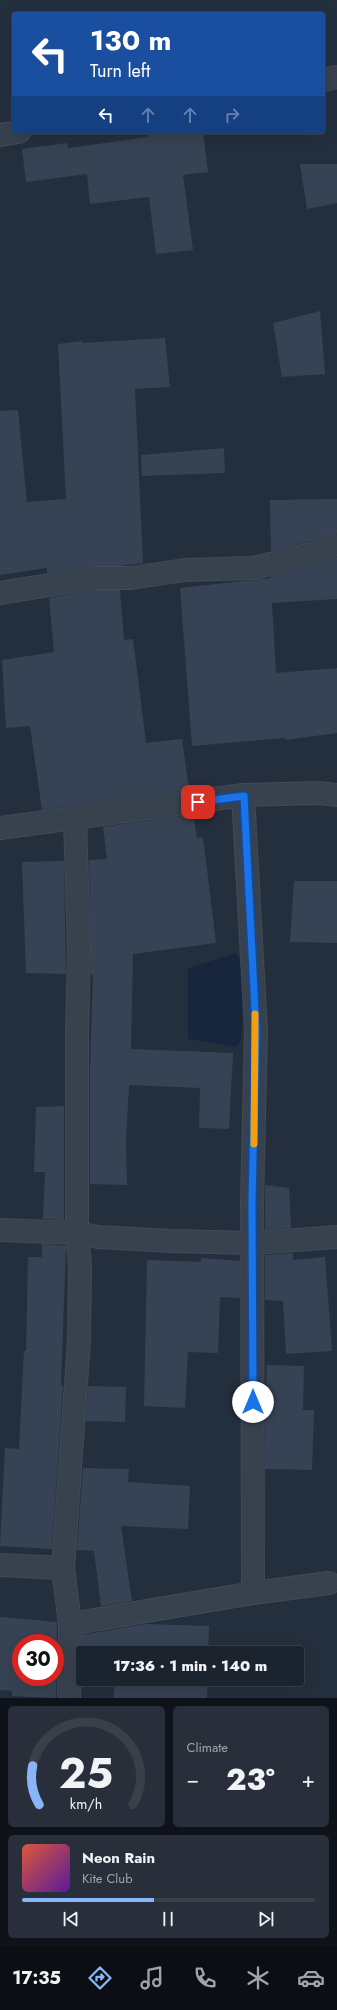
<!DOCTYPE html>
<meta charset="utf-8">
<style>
:root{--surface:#1b232e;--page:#282f3a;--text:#f1f3f6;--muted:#a0a4aa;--line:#39404a;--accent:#8ab4f8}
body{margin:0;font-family:Jost,sans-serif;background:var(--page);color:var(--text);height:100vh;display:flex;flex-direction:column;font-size:15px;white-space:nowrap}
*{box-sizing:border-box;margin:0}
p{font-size:13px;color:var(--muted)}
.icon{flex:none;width:22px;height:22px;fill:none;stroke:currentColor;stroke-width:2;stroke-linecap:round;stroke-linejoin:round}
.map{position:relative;height:1698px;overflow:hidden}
.side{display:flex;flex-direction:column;gap:8px;padding:8px;background:#0f1319;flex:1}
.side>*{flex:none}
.guide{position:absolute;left:12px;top:12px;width:313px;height:122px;border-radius:4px;box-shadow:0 4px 16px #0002,0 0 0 1px var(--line);background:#1a4fa0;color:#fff;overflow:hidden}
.speed{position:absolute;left:12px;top:1634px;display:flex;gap:8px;font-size:20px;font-weight:700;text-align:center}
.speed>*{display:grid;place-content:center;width:52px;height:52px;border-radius:50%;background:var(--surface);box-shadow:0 4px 16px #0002,0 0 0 1px var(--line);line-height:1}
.speed .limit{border:6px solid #d22;background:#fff;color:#111}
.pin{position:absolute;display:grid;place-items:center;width:34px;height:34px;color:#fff;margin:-17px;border-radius:8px;box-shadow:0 2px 6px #0006}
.me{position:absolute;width:44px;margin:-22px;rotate:0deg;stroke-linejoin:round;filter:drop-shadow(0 0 3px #0008)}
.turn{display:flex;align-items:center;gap:14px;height:84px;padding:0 12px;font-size:18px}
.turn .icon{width:52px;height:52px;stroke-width:2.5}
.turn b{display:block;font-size:28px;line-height:34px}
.lanes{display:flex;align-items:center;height:38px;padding:0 12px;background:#0003;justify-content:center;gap:20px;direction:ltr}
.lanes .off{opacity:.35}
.big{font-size:30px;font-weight:800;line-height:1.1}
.side .card{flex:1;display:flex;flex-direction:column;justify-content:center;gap:6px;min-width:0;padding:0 14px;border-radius:6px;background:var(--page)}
.side .dial{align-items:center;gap:0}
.dial svg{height:104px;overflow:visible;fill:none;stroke:var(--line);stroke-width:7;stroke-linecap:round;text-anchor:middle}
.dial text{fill:var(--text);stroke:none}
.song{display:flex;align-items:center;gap:12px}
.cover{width:48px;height:48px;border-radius:6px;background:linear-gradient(135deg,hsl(10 70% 55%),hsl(270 70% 35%))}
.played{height:4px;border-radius:2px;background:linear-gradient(90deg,var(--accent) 45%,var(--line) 45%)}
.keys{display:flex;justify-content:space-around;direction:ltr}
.heat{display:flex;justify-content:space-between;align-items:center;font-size:22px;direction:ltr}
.side .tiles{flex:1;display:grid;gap:8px;grid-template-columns:1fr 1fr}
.card:last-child{grid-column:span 2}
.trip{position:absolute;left:76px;top:1646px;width:228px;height:40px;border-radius:4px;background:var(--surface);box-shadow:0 4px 16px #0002,0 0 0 1px var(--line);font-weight:800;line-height:40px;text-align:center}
.tabs{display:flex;height:64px;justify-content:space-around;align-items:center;background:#0b0e12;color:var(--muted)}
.tabs .icon{width:28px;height:28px}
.tabs .on{color:var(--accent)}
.tabs b{font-size:18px;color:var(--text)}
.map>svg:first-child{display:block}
.water{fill:#17263c}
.building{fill:#364354;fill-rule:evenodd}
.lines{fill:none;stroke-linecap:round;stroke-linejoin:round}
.minor-casing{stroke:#414a57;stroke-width:24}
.minor{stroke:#38414e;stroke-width:22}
.route-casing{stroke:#114b97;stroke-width:10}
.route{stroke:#1a73e8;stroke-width:7}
.slow{stroke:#f59e0b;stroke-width:7}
</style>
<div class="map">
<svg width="337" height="1698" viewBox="0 0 337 1698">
<rect width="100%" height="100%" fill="#242f3e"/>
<path class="water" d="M236 953C251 971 242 1017 241 1041L236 1047 188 1039V968Z"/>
<g class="building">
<polygon points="148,132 203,132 208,172 183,175 193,250 156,254 149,197 90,204 87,174 26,182 22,149 67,143 68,148 149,137"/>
<polygon points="300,164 337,164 337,203 307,209"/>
<polygon points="320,311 325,374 282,377 273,323"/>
<polygon points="165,338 170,387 135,389 143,563 121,566 92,566 47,573 47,568 0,575 0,411 18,410 27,502 66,499 58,344 82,341 82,343"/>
<polygon points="224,448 225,473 142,476 141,455"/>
<polygon points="337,499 337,531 311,541 271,551 270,500"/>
<polygon points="337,557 337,599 272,603 276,673 337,668 337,733 285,740 285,738 192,746 180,588 271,578 271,576 318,565"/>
<polygon points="95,590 120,590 124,640 133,639 146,743 182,739 189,790 42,810 30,726 6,728 2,660 54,652 49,598"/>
<polygon points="193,814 197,838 203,837 216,943 133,954 131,1049 233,1053 229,1129 199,1128 200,1088 129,1085 126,1139 127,1185 90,1184 90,1069 93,975 91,975 89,860 107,859 103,827"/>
<polygon points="62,861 64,861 66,974 26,973 22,862"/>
<polygon points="294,881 337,881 337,943 290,942"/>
<polygon points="64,1106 64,1220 43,1219 45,1172 34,1172 36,1107"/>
<polygon points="265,1185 289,1188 291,1228 265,1230"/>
<polygon points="42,1244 66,1246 61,1385 63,1385 52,1549 0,1546 5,1448 19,1449 24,1351 26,1351 28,1257 42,1257"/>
<polygon points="293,1253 293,1260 325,1257 332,1351 286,1354 283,1301 265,1300 265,1255"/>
<polygon points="201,1258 240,1261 240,1298 220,1297 218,1353 188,1352 185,1408 144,1406 147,1260 201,1262"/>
<polygon points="267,1365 304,1366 303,1410 314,1410 312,1470 265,1469 265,1409"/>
<polygon points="88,1386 126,1387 125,1422 86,1421"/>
<polygon points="83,1468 129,1469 128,1482 190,1486 188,1529 121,1526 132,1601 101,1606 94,1551 77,1550"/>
<path d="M0 1617 57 1622 56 1698 12 1696V1691L0 1690ZM21 1643H55V1677H21Z"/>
<polygon points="146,1624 209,1626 208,1653 82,1653 82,1635"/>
<polygon points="114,1679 208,1679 207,1698 114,1698"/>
</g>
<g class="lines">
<defs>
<g id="minor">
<polyline points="323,80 337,77"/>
<polyline points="0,135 19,132"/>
<polyline points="0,593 94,578 131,578 185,570 253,568 315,553 337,543"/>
<polyline points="243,795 256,1030 252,1202 253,1593"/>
<polyline points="75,819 79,950 77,1034 77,1233 98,1237 172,1241 253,1243 337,1237"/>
<polyline points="0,828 243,795 319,793 337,795"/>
<polyline points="0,1230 77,1233 80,1266 79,1341 63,1568 70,1624 69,1698"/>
<polyline points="0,1565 63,1568"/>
<polyline points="70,1624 253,1593 329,1583"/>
</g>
</defs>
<use href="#minor" class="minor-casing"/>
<use href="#minor" class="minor"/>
</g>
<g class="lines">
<defs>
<polyline id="route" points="198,802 244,796 256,1030 252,1202 253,1402"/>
</defs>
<use href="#route" class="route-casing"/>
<use href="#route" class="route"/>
<polyline class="slow" points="254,1144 255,1014"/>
</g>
</svg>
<div class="speed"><div class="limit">30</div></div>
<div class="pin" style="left:198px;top:802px;background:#d93025"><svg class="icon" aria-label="arrive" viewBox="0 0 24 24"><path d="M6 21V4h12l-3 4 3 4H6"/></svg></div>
<svg class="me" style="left:253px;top:1402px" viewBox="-20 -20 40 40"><circle r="19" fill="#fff"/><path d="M0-13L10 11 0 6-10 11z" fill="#1a73e8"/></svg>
<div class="trip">17:36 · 1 min · 140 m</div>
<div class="guide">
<div class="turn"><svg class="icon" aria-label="left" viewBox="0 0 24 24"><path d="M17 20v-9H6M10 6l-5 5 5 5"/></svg><div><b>130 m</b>Turn left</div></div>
<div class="lanes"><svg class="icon" aria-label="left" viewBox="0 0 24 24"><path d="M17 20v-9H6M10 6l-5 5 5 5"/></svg><svg class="icon off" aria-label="ahead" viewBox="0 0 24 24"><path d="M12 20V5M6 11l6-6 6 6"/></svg><svg class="icon off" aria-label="ahead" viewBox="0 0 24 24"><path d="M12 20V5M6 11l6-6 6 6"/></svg><svg class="icon off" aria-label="right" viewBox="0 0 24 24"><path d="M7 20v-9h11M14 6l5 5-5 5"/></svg></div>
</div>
</div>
<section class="side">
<div class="tiles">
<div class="card dial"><svg viewBox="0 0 100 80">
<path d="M14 69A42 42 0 1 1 86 69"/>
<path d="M14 69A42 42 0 0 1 9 39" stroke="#8ab4f8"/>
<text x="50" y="56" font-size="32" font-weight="700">25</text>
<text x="50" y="72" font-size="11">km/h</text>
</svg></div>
<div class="card"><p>Climate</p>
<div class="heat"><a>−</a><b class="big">23°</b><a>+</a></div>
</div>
<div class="card">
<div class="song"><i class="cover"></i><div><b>Neon Rain</b><p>Kite Club</p></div></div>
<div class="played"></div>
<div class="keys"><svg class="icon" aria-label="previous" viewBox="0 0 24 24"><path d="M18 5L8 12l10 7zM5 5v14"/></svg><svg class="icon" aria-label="pause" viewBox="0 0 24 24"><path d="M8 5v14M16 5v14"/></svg><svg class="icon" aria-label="next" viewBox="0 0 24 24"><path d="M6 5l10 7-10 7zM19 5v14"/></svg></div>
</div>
</div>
</section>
<nav class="tabs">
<b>17:35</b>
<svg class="icon on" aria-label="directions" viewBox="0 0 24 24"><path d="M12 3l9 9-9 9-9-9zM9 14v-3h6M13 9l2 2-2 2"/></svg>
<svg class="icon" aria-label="music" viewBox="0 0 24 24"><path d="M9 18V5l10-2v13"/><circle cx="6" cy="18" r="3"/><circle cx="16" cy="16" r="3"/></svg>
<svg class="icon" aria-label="phone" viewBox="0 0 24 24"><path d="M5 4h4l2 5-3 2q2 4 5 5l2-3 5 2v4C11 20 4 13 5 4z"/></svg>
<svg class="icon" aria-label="climate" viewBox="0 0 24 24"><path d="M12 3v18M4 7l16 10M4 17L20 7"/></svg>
<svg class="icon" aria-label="car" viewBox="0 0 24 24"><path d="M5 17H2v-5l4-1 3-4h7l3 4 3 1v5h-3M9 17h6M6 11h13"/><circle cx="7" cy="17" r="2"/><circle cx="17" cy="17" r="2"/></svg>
</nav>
